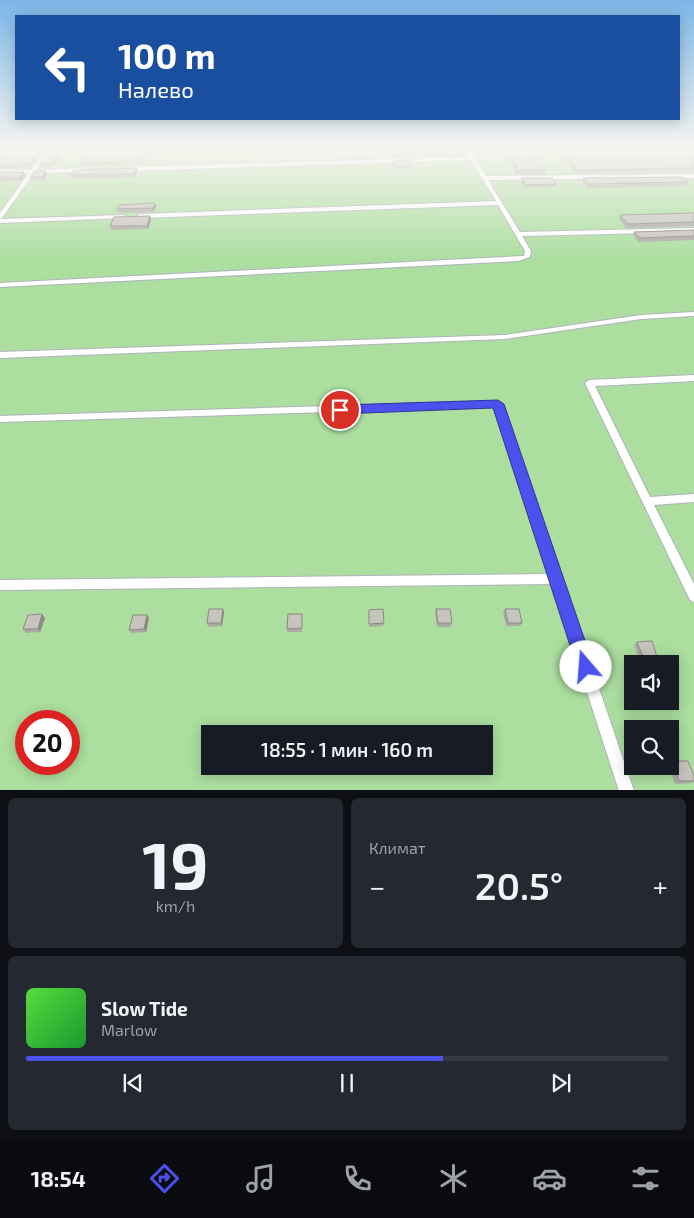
<!DOCTYPE html>
<html lang="ru">
<meta charset="utf-8">
<style>
:root{--surface:#171b24;--page:#242831;--text:#f1f3f6;--muted:#9ea1a6;--line:#363941;--accent:#4b51ec}
body{margin:0;font-family:"Exo 2",sans-serif;background:var(--page);color:var(--text);height:100vh;display:flex;flex-direction:column;font-size:19px;white-space:nowrap}
*{box-sizing:border-box;margin:0}
p{font-size:16px;color:var(--muted)}
.icon{flex:none;width:28px;height:28px;fill:none;stroke:currentColor;stroke-width:2;stroke-linecap:round;stroke-linejoin:round}
.map{position:relative;height:790px;overflow:hidden}
.side{display:flex;flex-direction:column;gap:8px;padding:8px;background:#0d0f14;flex:1}
.side>*{flex:none}
.guide{position:absolute;left:15px;top:15px;width:665px;height:105px;border-radius:0px;box-shadow:0 2px 12px #0003;background:#1a4fa0;color:#fff;overflow:hidden}
.tools{position:absolute;left:624px;top:655px;display:grid;gap:10px}
.tools a{display:grid;place-items:center;width:55px;height:55px;border-radius:0px;background:var(--surface);box-shadow:0 2px 12px #0003;font-size:25px}
.speed{position:absolute;left:15px;top:710px;display:flex;gap:10px;font-size:25px;font-weight:700;text-align:center}
.speed>*{display:grid;place-content:center;width:65px;height:65px;border-radius:50%;background:var(--surface);box-shadow:0 2px 12px #0003;line-height:1}
.speed .limit{border:8px solid #d22;background:#fff;color:#111}
.pin{position:absolute;display:grid;place-items:center;width:42px;height:42px;color:#fff;margin:-21px;border:2px solid #fff;border-radius:50%;box-shadow:0 1px 5px #0007}
.me{position:absolute;width:55px;margin:-28px;rotate:342deg;stroke-linejoin:round;filter:drop-shadow(0 0 4px #0008)}
.turn{display:flex;align-items:center;gap:18px;height:105px;padding:0 20px;font-size:22px}
.turn .icon{width:65px;height:65px;stroke-width:2.5}
.turn b{display:block;font-size:35px;line-height:42px}
.big{font-size:38px;font-weight:600;line-height:1.1}
.side .card{flex:1;display:flex;flex-direction:column;justify-content:center;gap:8px;min-width:0;padding:0 18px;border-radius:8px;background:var(--page)}
.side .dial{align-items:center;gap:0}
.dial b{font-size:65px;line-height:1}
.song{display:flex;align-items:center;gap:15px}
.cover{width:60px;height:60px;border-radius:8px;background:linear-gradient(135deg,hsl(110 70% 55%),hsl(130 70% 35%))}
.played{height:5px;border-radius:2px;background:linear-gradient(90deg,var(--accent) 65%,var(--line) 65%)}
.keys{display:flex;justify-content:space-around;direction:ltr}
.heat{display:flex;justify-content:space-between;align-items:center;font-size:28px;direction:ltr}
.side .tiles{flex:1;display:grid;gap:8px;grid-template-columns:1fr 1fr}
.card:last-child{grid-column:span 2}
.trip{position:absolute;left:201px;top:725px;width:292px;height:50px;border-radius:0px;background:var(--surface);box-shadow:0 2px 12px #0003;font-weight:600;line-height:50px;text-align:center}
.tab-bar{display:flex;height:80px;justify-content:space-around;align-items:center;background:#090b0e;color:var(--muted)}
.tab-bar .icon{width:35px;height:35px}
.tab-bar .on{color:var(--accent)}
.tab-bar b{font-size:22px;color:var(--text)}
.map>svg:first-child{display:block}
.green{fill:#abde9f;fill-rule:evenodd}
.lines{fill:none;stroke-linecap:round;stroke-linejoin:round}
.service-casing{stroke:#b1b2bd;stroke-width:2}
.service{fill:#fff;fill-rule:evenodd}
.wall{fill:#aba9a3}
.shaded-wall{fill:#8b8984}
.building{fill:#c7c4bd;stroke:#8b8984}
.route{fill:#4b51ec;stroke:#313599}
</style>
<div class="map">
<svg width="694" height="791" viewBox="0 0 694 791">
<rect width="100%" height="100%" fill="#ebe8de"/>
<path class="green" d="M0 150H694V790L0 791ZM632 664H670V701H632ZM26 721H69V764H26ZM632 729H670V766H632ZM210 734H485V766H210Z"/>
<g class="lines">
<defs>
<g id="service">
<polygon points="45,150 50,150 37,170 85,168 88,170 85,172 34,173 2,218 0,219 0,213 29,173 0,174 0,170 31,170"/>
<polygon points="466,150 471,150 486,176 694,174 694,178 488,180 520,232 694,228 694,232 522,236 531,251 530,257 518,261 0,287 0,283 524,256 525,251 498,205 140,218 137,216 140,214 496,201 471,160 126,171 123,169 126,167 469,157"/>
<polygon points="124,215 127,217 126,218 0,223 0,219"/>
<polygon points="694,312 694,316 641,319 505,339 0,358 0,352 505,335 641,315"/>
<polygon points="694,375 694,381 595,386 650,497 694,494 694,502 654,505 694,584 694,602 690,600 585,383 589,380"/>
<polygon points="498,401 502,404 634,791 619,791 552,584 0,590 0,580 549,574 495,407 0,422 0,416"/>
</g>
</defs>
<use href="#service" class="service-casing"/>
<use href="#service" class="service"/>
</g>
<g class="wall">
<polygon points="0,150 43,150 30,167 0,169"/>
<polygon points="48,150 64,150 53,167 41,167 39,164"/>
<polygon points="87,150 147,150 141,164 80,166 79,163"/>
<polygon points="389,150 447,150 447,154 391,157"/>
<polygon points="504,150 531,150 546,170 545,174 516,174 514,172 515,168"/>
<polygon points="558,150 694,150 694,171 576,173"/>
<polygon points="393,161 411,166 411,169 394,169 393,164"/>
<polygon points="137,168 137,172 135,177 72,179 71,175"/>
<polygon points="46,171 47,175 43,180 32,181 30,177"/>
<polygon points="0,172 25,175 21,181 0,182"/>
<polygon points="521,178 556,184 556,187 525,188 521,182"/>
<polygon points="583,178 688,182 686,186 587,188 582,181"/>
<polygon points="155,203 156,206 154,212 118,213 117,209"/>
<polygon points="694,213 694,226 626,228 619,219 620,215"/>
<polygon points="151,219 148,229 111,230 110,226"/>
<polygon points="694,230 694,240 638,242 633,235 634,232"/>
<polygon points="436,609 452,623 451,627 437,627 435,613"/>
<polygon points="505,609 522,623 520,626 506,626 503,612"/>
<polygon points="369,610 384,623 383,626 369,627"/>
<polygon points="224,612 222,626 208,627 207,623"/>
<polygon points="42,614 45,618 40,632 26,633 23,629"/>
<polygon points="302,614 302,632 287,632 287,629"/>
<polygon points="149,618 146,632 131,633 129,630"/>
<polygon points="637,642 657,657 654,660 640,660 634,645"/>
<polygon points="672,761 694,776 694,782 692,783 675,784 669,766 670,766 670,763"/>
</g>
<g class="shaded-wall">
<polygon points="40,150 43,150 30,167 29,164"/>
<polygon points="61,150 64,150 53,167 51,163"/>
<polygon points="145,150 147,150 141,164 141,161"/>
<polygon points="137,168 137,172 135,177 134,174"/>
<polygon points="46,171 47,175 43,180 42,177"/>
<polygon points="24,172 25,175 21,181 19,178"/>
<polygon points="155,203 156,206 154,212 153,208"/>
<polygon points="150,216 151,219 148,229 147,226"/>
<polygon points="223,609 224,612 222,626 221,623"/>
<polygon points="42,614 45,618 40,632 38,629"/>
<polygon points="147,615 149,618 146,632 144,629"/>
</g>
<g class="building">
<polygon points="0,150 40,150 29,164 0,165"/>
<polygon points="48,150 61,150 51,163 39,164"/>
<polygon points="87,150 145,150 141,161 79,163"/>
<polygon points="390,150 447,150 447,151 391,154"/>
<polygon points="507,150 531,150 546,170 516,170 515,168 518,168"/>
<polygon points="562,150 694,150 694,168 577,170"/>
<polygon points="410,160 411,166 394,166 393,161"/>
<polygon points="137,168 134,174 71,175 74,170"/>
<polygon points="35,171 46,171 42,177 30,177"/>
<polygon points="0,172 24,172 19,178 0,178"/>
<polygon points="682,177 688,182 588,184 583,178"/>
<polygon points="521,178 552,178 556,184 526,185"/>
<polygon points="155,203 153,208 117,209 119,205"/>
<polygon points="694,213 694,222 628,224 620,215"/>
<polygon points="150,216 147,226 110,226 114,217"/>
<polygon points="694,230 694,236 640,238 634,232"/>
<polygon points="209,609 223,609 221,623 207,623"/>
<polygon points="383,609 384,623 369,624 369,610"/>
<polygon points="436,609 450,609 452,623 438,623"/>
<polygon points="505,609 519,609 522,623 508,623"/>
<polygon points="42,614 38,629 23,629 28,615"/>
<polygon points="288,614 302,614 302,628 287,629"/>
<polygon points="133,615 147,615 144,629 129,630"/>
<polygon points="652,641 657,657 643,657 637,642"/>
<polygon points="672,761 688,761 694,776 694,781 679,781"/>
</g>
<linearGradient id="sky" x2="0" y2="1"><stop stop-color="#7bb6e7"/><stop offset="0.57" stop-color="#f6f5f0"/><stop offset="1" stop-color="#f6f5f0" stop-opacity="0"/></linearGradient>
<rect width="694" height="261" fill="url(#sky)"/>
<polygon class="route" points="498,400 504,404 594,667 591,673 586,675 580,673 577,667 493,408 340,414 334,410 340,405"/>
</svg>
<div class="tools">
<a><svg class="icon" aria-label="sound" viewBox="0 0 24 24"><path d="M4 9h4l5-4v14l-5-4H4zM17 9q2 3 0 6"/></svg></a>
<a><svg class="icon" aria-label="search" viewBox="0 0 24 24"><circle cx="10" cy="10" r="6"/><path d="M15 15l6 6"/></svg></a>
</div>
<div class="speed"><div class="limit">20</div></div>
<div class="pin" style="left:340px;top:410px;background:#d93025"><svg class="icon" aria-label="arrive" viewBox="0 0 24 24"><path d="M6 21V4h12l-3 4 3 4H6"/></svg></div>
<svg class="me" style="left:586px;top:667px" viewBox="-20 -20 40 40"><circle r="19" fill="#fff"/><path d="M0-13L10 11 0 6-10 11z" fill="#4b51ec"/></svg>
<div class="trip">18:55 · 1 мин · 160 m</div>
<div class="guide">
<div class="turn"><svg class="icon" aria-label="left" viewBox="0 0 24 24"><path d="M17 20v-9H6M10 6l-5 5 5 5"/></svg><div><b>100 m</b>Налево</div></div>
</div>
</div>
<section class="side">
<div class="tiles">
<div class="card dial"><b>19</b><p>km/h</p></div>
<div class="card"><p>Климат</p>
<div class="heat"><a>−</a><b class="big">20.5°</b><a>+</a></div>
</div>
<div class="card">
<div class="song"><i class="cover"></i><div><b>Slow Tide</b><p>Marlow</p></div></div>
<div class="played"></div>
<div class="keys"><svg class="icon" aria-label="previous" viewBox="0 0 24 24"><path d="M18 5L8 12l10 7zM5 5v14"/></svg><svg class="icon" aria-label="pause" viewBox="0 0 24 24"><path d="M8 5v14M16 5v14"/></svg><svg class="icon" aria-label="next" viewBox="0 0 24 24"><path d="M6 5l10 7-10 7zM19 5v14"/></svg></div>
</div>
</div>
</section>
<nav class="tab-bar">
<b>18:54</b>
<svg class="icon on" aria-label="directions" viewBox="0 0 24 24"><path d="M12 3l9 9-9 9-9-9zM9 14v-3h6M13 9l2 2-2 2"/></svg>
<svg class="icon" aria-label="music" viewBox="0 0 24 24"><path d="M9 18V5l10-2v13"/><circle cx="6" cy="18" r="3"/><circle cx="16" cy="16" r="3"/></svg>
<svg class="icon" aria-label="phone" viewBox="0 0 24 24"><path d="M5 4h4l2 5-3 2q2 4 5 5l2-3 5 2v4C11 20 4 13 5 4z"/></svg>
<svg class="icon" aria-label="climate" viewBox="0 0 24 24"><path d="M12 3v18M4 7l16 10M4 17L20 7"/></svg>
<svg class="icon" aria-label="car" viewBox="0 0 24 24"><path d="M5 17H2v-5l4-1 3-4h7l3 4 3 1v5h-3M9 17h6M6 11h13"/><circle cx="7" cy="17" r="2"/><circle cx="17" cy="17" r="2"/></svg>
<svg class="icon" aria-label="filters" viewBox="0 0 24 24"><path d="M4 7h16M4 17h16"/><circle cx="9" cy="7" r="2"/><circle cx="15" cy="17" r="2"/></svg>
</nav>
